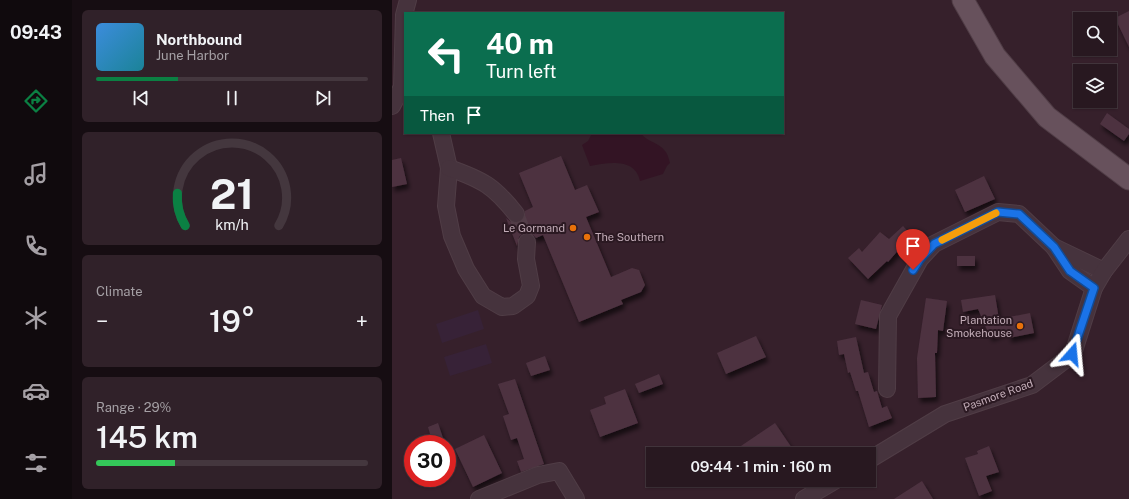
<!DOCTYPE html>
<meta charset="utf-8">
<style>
:root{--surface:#281820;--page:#302129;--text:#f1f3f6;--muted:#a5a0a5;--line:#44373e;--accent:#0b8043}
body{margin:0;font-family:"Public Sans",sans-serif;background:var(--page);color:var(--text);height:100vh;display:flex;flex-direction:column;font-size:15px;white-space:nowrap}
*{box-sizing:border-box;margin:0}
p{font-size:13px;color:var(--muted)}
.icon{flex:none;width:22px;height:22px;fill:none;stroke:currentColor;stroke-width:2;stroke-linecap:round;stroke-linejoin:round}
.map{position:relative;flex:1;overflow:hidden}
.drawer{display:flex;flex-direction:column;gap:10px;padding:10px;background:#160d12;width:320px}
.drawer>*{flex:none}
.top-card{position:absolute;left:12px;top:12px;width:380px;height:122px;border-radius:0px;box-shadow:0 1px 3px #0004,0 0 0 1px var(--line);background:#0b6e4f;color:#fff;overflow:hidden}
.tools{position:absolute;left:681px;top:12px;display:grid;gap:8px}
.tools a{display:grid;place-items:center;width:44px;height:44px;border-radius:0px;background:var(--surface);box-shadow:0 1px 3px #0004,0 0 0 1px var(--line);font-size:20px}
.speed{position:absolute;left:12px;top:435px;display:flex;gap:8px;font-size:20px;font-weight:700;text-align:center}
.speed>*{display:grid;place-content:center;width:52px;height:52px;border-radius:50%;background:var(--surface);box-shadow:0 1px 3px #0004,0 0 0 1px var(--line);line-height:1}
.speed .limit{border:6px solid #d22;background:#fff;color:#111}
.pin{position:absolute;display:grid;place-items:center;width:34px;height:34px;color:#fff;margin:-41px -17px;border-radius:50% 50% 50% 0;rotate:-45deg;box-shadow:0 0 4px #0007}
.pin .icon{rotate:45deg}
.me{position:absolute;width:44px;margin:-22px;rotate:18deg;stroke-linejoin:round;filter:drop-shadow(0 0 3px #0008)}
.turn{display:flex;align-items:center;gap:14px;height:84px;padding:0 16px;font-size:18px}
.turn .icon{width:52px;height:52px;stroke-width:2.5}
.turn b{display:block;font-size:28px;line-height:34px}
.then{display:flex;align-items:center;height:38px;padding:0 16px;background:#0003;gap:8px;font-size:15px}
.big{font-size:30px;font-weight:600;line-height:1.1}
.drawer .widget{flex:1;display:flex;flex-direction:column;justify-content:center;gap:6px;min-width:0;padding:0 14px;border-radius:6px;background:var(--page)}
.drawer .dial{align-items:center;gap:0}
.dial svg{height:104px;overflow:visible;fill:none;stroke:var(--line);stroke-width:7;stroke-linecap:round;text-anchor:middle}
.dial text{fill:var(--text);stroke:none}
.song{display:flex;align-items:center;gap:12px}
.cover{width:48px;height:48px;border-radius:6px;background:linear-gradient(135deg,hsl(210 70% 55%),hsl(190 70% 35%))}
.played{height:4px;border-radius:2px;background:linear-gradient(90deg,var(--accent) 30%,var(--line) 30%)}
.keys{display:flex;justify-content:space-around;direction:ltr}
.heat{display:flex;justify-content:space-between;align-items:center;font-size:22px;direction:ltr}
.charge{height:6px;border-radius:3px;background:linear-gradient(90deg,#34c759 29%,var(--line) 0)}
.trip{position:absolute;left:254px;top:447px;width:230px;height:40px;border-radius:0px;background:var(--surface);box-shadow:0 1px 3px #0004,0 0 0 1px var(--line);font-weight:600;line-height:40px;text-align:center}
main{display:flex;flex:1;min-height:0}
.tab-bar{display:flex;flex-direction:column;width:72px;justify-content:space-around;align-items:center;background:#100a0d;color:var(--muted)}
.tab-bar .icon{width:28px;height:28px}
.tab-bar .selected{color:var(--accent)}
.tab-bar b{font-size:18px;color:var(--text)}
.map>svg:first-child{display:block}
.green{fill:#372237}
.water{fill:#331424}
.building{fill:#4d3240;filter:url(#shadow)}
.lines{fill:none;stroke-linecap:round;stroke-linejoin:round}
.minor-tunnel{stroke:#523c47;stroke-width:16;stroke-dasharray:16 8;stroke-linecap:butt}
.minor-casing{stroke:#503d46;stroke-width:18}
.major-casing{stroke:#503d46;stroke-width:23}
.minor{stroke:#46333d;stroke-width:16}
.major{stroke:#67515c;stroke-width:21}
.route-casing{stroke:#114b97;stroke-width:10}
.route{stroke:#1a73e8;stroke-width:7}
.slow{stroke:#f59e0b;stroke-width:7}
.food-dot{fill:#e8710a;stroke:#2b1922;stroke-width:1.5}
.labels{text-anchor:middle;stroke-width:4;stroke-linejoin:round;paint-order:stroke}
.poi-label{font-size:11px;fill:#c3adb8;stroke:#2b1922;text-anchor:end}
.street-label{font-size:11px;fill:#c3adb8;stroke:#2b1922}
</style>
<main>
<nav class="tab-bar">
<b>09:43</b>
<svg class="icon selected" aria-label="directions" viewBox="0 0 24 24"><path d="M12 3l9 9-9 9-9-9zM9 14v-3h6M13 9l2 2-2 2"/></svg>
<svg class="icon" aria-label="music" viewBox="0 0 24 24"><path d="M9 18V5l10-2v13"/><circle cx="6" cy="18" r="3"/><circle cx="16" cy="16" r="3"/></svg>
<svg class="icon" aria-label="phone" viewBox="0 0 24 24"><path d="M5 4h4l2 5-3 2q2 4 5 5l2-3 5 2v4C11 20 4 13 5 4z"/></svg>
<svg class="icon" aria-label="climate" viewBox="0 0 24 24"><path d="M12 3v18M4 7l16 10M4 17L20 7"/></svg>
<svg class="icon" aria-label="car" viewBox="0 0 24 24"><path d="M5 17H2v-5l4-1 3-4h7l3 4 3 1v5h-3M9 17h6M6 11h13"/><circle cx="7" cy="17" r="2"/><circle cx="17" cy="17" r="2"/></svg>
<svg class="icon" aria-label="filters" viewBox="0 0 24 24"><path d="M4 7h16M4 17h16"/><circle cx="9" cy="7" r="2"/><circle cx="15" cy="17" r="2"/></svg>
</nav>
<section class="drawer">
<div class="widget">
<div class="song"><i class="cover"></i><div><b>Northbound</b><p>June Harbor</p></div></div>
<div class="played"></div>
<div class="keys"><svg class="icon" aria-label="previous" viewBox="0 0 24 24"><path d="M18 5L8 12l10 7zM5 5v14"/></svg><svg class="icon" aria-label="pause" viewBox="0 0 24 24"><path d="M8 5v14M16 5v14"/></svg><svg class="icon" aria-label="next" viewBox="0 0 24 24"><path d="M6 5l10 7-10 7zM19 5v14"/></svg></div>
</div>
<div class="widget dial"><svg viewBox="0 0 100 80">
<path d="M14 69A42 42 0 1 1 86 69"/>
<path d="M14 69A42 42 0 0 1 8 44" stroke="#0b8043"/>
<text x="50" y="56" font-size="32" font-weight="700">21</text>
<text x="50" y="72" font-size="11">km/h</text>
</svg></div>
<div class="widget"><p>Climate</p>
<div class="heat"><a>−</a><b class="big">19°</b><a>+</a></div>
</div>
<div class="widget"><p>Range · 29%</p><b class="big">145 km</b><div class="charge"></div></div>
</section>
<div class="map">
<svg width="737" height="499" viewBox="0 0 737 499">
<defs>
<filter id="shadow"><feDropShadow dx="2.5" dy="4.5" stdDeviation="2" flood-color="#0009"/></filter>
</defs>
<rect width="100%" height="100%" fill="#36202b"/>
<g class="green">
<polygon points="86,310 92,329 50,343 44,324"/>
<polygon points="94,344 100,363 58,376 52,357"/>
</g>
<path class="water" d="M200 133H249C254 142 267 142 273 151 276 154 277 160 278 163L275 166 271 174 248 181C243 157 215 163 198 166L190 145 196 141Z"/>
<g class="building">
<polygon points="737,11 737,47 723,18"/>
<polygon points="715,113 737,129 737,134 732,141 708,124"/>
<polygon points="169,156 183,190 195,185 207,212 194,217 219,277 240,268 247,270 253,285 249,292 229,300 231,304 187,322 151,235 144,238 140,234 131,233 127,237 125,246 114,218 120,223 126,223 133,218 133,211 141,207 127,173"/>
<polygon points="9,158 15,184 0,187 0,160"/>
<polygon points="592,176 603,199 573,212 563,190"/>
<polygon points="511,226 527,244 517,253 510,246 496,262 495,261 476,279 456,258 467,248 470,252 488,232 497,239"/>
<rect x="565" y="256" width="18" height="10"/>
<polygon points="603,295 607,319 638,313 642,333 617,338 616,330 598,337 586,309 571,312 569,300"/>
<polygon points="534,298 555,301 551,331 546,330 545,353 543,353 544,397 526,398 525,358"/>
<polygon points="469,300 490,305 484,329 463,324"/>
<polygon points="364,336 374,357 334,374 325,353"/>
<polygon points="464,337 472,373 476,372 482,392 485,391 490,408 495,406 500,418 477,427 466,391 464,391 458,372 456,373 452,354 447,355 445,341"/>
<polygon points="153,356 158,370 139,376 134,363"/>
<polygon points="267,374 271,384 247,393 243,384"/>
<polygon points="123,379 152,464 129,472 125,461 132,459 125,438 119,440 111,416 117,414 106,384"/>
<polygon points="233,389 246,423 208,437 198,410 214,404 212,397"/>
<polygon points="46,423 53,444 41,444 36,427"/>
<polygon points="383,423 404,454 354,454 349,446"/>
<polygon points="92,435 110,473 81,487 63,449"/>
<polygon points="597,446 607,472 594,476 600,491 587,496 573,458 586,454 585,451"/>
<polygon points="530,481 541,499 502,499"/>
</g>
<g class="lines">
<polyline class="minor-tunnel" points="124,214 135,242"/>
<defs>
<g id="minor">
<polyline points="0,106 10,87 12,15 16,0"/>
<polyline points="49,133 57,168 54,206 60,236 74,269 91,296 110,307 121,306 135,296 139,286 134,259 135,242"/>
<path d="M57 168C91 180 102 186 124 214"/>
<polyline points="662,247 678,271 702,288"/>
<polyline points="495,389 496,316 528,259 542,244 606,212 627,214 662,247 712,271"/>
<polyline points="477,460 553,414 640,385 681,354 702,288 712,271 737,239"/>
<polyline points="87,499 146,475 167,471 184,499"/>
<polyline points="412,499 444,480"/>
</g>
<polyline id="major" points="571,0 603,56 655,117 737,179"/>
</defs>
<use href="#minor" class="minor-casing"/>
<use href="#major" class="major-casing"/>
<use href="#minor" class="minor"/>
<use href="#major" class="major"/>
</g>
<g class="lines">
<defs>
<polyline id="route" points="521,270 528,259 542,244 606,212 627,214 662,247 678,271 702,288 680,354"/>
</defs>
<use href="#route" class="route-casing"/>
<use href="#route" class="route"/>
<polyline class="slow" points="550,240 604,213"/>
</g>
<g class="food-dot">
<circle cx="181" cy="228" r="4"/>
<circle cx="195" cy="237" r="4"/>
<circle cx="628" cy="326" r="4"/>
</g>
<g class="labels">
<g class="poi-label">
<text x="173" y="232">Le Gormand</text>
<text x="203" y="241" text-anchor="start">The Southern</text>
<text x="620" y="324">Plantation<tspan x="620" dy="13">Smokehouse</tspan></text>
</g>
<g class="street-label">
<text transform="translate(606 395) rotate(-20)" y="4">Pasmore Road</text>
</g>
</g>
</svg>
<div class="tools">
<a><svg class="icon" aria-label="search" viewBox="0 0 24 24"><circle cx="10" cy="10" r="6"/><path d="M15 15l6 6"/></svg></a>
<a><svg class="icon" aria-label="layers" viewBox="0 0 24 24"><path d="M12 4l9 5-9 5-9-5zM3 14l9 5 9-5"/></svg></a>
</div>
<div class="speed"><div class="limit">30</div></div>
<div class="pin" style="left:521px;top:270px;background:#d93025"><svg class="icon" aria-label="arrive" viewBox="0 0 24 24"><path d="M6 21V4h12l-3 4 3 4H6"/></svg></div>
<svg class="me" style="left:680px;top:354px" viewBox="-20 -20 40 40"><path d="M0-17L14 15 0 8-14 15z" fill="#1a73e8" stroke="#fff" stroke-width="4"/></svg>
<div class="trip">09:44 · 1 min · 160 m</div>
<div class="top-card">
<div class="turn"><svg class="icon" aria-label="left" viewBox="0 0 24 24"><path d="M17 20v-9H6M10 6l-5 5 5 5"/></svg><div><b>40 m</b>Turn left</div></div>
<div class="then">Then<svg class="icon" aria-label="arrive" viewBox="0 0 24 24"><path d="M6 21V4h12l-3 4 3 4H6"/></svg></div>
</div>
</div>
</main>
